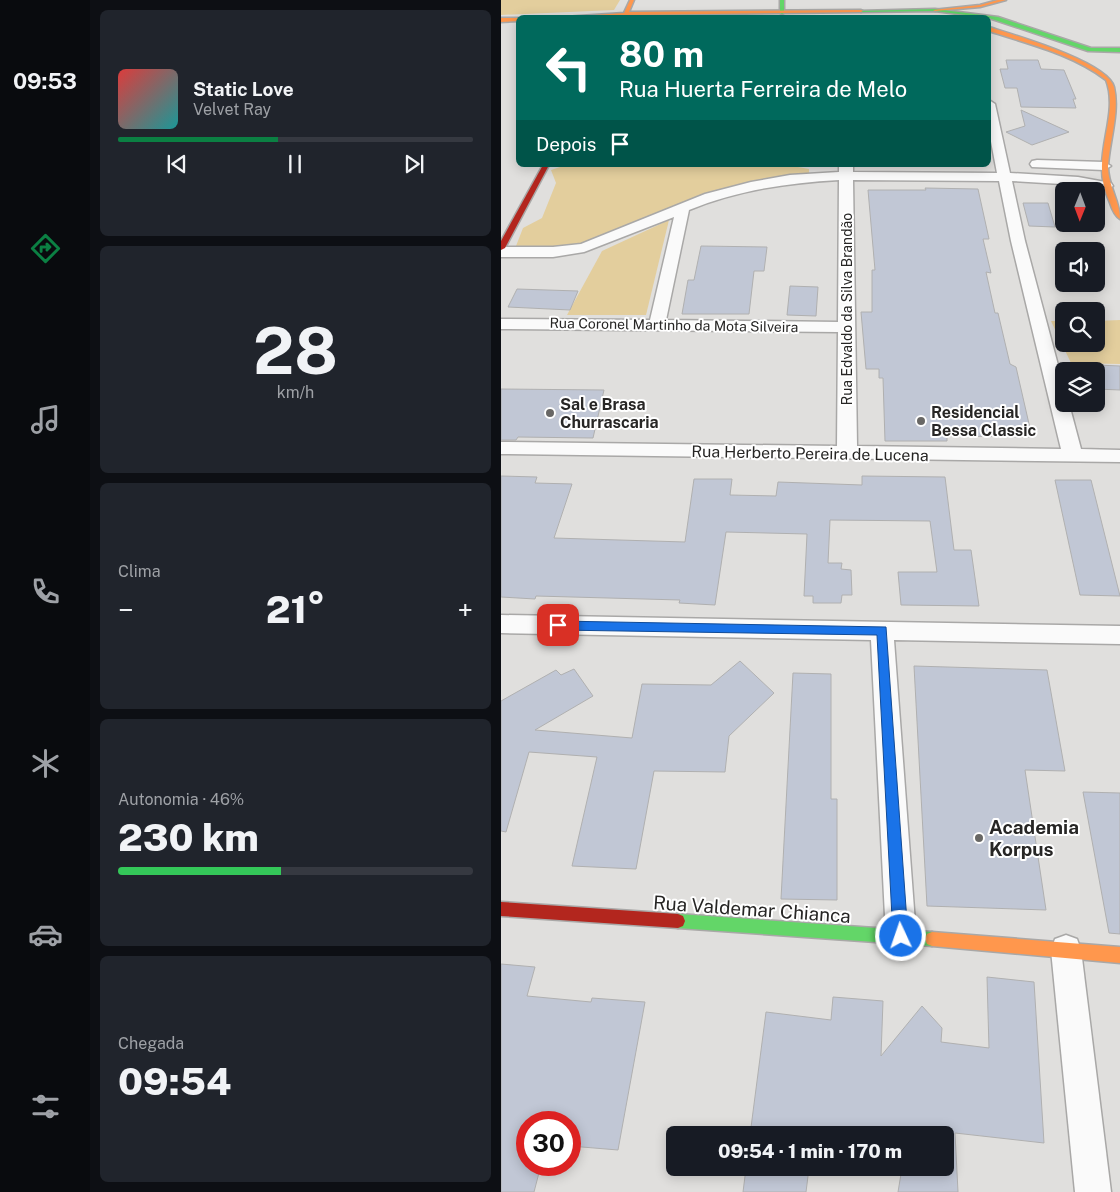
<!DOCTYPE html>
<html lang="pt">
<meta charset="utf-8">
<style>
:root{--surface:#171b24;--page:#20242c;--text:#f1f3f6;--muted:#9ea1a6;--line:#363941;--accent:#0b8043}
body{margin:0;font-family:"Public Sans",sans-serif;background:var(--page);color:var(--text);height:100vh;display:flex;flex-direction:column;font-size:19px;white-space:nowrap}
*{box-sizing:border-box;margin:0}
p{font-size:16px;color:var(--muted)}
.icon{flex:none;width:28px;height:28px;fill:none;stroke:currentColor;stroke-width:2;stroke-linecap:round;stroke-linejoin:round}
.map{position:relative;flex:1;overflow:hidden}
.panel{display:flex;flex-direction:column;gap:10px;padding:10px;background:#0d0f14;width:411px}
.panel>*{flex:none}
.hud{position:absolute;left:15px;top:15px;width:475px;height:152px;border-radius:8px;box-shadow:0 2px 12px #0003;background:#00695c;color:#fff;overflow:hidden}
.needle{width:32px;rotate:181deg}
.buttons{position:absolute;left:554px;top:182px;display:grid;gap:10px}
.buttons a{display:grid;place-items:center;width:50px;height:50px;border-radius:8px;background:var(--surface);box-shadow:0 2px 12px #0003;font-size:25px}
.speed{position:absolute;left:15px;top:1111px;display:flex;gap:10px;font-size:25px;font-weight:700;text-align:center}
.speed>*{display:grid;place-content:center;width:65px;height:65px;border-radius:50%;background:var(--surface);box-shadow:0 2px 12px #0003;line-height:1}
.speed .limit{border:8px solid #d22;background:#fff;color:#111}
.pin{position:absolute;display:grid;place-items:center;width:42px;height:42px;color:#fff;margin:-21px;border-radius:10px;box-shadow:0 2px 8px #0006}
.me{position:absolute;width:55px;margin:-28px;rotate:357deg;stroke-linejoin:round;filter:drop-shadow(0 0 4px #0008)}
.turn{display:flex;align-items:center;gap:18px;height:105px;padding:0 20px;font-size:22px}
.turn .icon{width:65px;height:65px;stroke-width:2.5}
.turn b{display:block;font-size:35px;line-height:42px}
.then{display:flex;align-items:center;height:48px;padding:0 20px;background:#0003;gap:10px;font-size:19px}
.big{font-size:38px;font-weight:800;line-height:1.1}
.panel .tile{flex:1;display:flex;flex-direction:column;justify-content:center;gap:8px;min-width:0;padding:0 18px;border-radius:8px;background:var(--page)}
.panel .dial{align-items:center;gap:0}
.dial b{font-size:65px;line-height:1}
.song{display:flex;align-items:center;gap:15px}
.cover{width:60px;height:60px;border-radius:8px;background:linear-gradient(135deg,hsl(0 70% 55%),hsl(180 70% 35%))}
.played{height:5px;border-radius:2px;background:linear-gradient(90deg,var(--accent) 45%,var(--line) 45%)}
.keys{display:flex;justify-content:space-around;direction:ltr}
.heat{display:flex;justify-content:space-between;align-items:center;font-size:28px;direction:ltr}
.charge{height:8px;border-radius:4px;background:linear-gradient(90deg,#34c759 46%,var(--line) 0)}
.trip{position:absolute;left:165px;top:1126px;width:288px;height:50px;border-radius:8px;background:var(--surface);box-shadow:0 2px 12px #0003;font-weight:800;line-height:50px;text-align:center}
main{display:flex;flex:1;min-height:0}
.tab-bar{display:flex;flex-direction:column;width:90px;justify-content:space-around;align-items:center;background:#090b0e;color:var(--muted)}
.tab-bar .icon{width:35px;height:35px}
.tab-bar .active{color:var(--accent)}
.tab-bar b{font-size:22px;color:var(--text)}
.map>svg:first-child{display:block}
.green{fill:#e3ce9d}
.building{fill:#c1c7d5;stroke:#b0b0b0}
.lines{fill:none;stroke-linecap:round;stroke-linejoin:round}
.street-casing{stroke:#a9a8a7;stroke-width:3}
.fast-casing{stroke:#a9a8a7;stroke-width:3}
.slow-casing{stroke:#a9a8a7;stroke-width:3}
.jam-casing{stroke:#a9a8a7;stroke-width:3}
.street{fill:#fafafa;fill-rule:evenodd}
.fast{fill:#63d668;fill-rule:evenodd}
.slow{fill:#ff974d;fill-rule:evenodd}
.jam{fill:#b3261e;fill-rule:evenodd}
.route{fill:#1a73e8;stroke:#114b97}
.poi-dot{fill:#686765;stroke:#fff;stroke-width:2}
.labels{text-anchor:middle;stroke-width:4;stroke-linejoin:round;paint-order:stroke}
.far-street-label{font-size:14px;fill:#272625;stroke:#fff}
.poi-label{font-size:16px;font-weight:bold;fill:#272625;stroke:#fff;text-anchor:start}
.street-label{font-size:16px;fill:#272625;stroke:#fff}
.near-poi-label{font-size:19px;font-weight:bold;fill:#272625;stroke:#fff;text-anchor:start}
.near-street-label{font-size:19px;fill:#272625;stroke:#fff}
</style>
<main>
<nav class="tab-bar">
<b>09:53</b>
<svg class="icon active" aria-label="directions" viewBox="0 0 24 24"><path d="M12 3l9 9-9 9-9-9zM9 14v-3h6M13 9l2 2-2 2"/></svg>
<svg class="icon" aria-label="music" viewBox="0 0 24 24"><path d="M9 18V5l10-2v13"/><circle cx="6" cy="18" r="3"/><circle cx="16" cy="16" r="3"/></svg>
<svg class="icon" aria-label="phone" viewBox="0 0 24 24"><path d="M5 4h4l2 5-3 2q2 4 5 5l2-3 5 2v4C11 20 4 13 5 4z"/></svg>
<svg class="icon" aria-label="climate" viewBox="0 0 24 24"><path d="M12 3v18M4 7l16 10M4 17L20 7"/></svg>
<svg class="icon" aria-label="car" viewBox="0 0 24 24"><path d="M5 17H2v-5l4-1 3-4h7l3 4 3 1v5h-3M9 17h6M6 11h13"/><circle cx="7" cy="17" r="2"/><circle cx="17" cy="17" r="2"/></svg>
<svg class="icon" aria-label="filters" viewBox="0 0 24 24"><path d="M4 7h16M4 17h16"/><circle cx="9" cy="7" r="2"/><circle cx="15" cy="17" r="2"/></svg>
</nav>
<section class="panel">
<div class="tile">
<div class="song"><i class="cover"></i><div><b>Static Love</b><p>Velvet Ray</p></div></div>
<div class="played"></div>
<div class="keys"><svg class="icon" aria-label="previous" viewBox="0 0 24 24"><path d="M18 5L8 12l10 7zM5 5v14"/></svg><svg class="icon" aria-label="pause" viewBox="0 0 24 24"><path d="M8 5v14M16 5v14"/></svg><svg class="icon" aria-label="next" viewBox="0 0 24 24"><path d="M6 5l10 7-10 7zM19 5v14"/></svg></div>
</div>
<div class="tile dial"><b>28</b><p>km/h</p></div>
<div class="tile"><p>Clima</p>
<div class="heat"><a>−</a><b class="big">21°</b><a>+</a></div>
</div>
<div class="tile"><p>Autonomia · 46%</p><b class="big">230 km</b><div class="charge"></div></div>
<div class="tile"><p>Chegada</p><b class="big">09:54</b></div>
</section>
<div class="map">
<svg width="619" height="1192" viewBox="0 0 619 1192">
<rect width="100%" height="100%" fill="#e0dfdd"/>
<g class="green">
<polygon points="0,0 119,0 113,10 0,15"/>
<polygon points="65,165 297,167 308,169 308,173 242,183 196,197 74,246 15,246 22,228 41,218 55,183 50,170"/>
<polygon points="168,220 145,315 66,315 101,251"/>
<polygon points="619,320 619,364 570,363 550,321 562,321 562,344 595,344 595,321"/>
</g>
<g class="building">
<polygon points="505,60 537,60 540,69 563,70 575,99 572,99 575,108 520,107 516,88 504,88 499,69 507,69"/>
<polygon points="520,110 568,132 531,145 505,132 524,126"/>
<polygon points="424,188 477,189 488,239 482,239 490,273 485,272 494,313 497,313 509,364 515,367 531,437 446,436 446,441 384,441 382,378 378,378 378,369 365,369 360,312 371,312 371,270 374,270 367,190 425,190"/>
<polygon points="522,203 547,203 554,227 528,226"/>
<polygon points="200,246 266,247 263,271 253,271 248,314 181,314 187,280 193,280"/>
<polygon points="289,286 317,287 315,316 286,315"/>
<polygon points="16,289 77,291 69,310 7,307"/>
<polygon points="595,365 619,366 619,390 595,389"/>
<polygon points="0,389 103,390 92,438 17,437 15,440 0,440"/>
<polygon points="0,476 36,477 34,483 71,484 53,538 184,542 193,479 231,479 229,495 275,496 277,482 361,485 361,476 444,477 453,550 470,550 478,606 400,605 397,572 436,572 429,521 329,520 327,563 341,563 340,569 350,570 351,595 341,595 340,603 312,603 312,596 303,596 306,534 225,532 214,605 178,603 179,600 35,596 34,599 0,597"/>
<polygon points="554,480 590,480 619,596 579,595"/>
<polygon points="239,661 273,693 228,736 224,772 153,771 135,869 71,866 96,757 28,752 5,832 0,831 0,701 55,670 60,675 73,669 92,696 34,730 131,738 141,684 210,685"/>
<polygon points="413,666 546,670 564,771 524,770 545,910 426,906"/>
<polygon points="292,673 330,674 330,799 336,799 336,900 280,899"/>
<polygon points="582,792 619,793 619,934 608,933"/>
<polygon points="0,964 34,967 26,996 90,1002 91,998 144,1002 117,1150 69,1146 69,1122 26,1122 26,1165 40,1165 33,1192 0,1192"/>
<polygon points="486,977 533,982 543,1143 454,1133 457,1192 397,1192 401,1168 444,1168 444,1135 249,1135 265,1012 330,1020 332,997 382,1001 380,1056 421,1006 441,1028 440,1042 488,1048"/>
<polygon points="245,1168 308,1168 305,1192 242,1192"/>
</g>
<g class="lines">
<defs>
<g id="street">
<path d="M488 100 494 104 509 173 577 177 610 183 612 186 605 190 577 185 511 181 524 241 562 384V404H568L580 449 619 450V462L0 454V442L336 446 337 332 0 329V319L149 320 173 217 83 252 52 257H0V247H52L80 244 204 194 250 182 289 175 338 172V165H352V172L496 173 488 131ZM338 180 337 322 165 320 188 210C237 190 286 183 338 180ZM352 180 498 181 510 241 560 449 356 446Z"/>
<polygon points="536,160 603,162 610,166 603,170 531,167 529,164 531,161"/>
<polygon points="0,615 619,626 619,644 393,640 415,936 411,947 400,951 389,947 385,936 370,640 0,633"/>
<polygon points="565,935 576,939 580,950 610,1192 574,1192 550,950 554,939"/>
</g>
<g id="fast">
<polygon points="279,0 283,0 283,13 281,14 279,13"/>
<polygon points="434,9 497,17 590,48 619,48 619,52 587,51 488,18 434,11 360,12 358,11"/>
<polygon points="177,914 431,932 436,934 438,939 436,944 431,946 177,928 172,926 170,921 172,916"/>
</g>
<g id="slow">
<polygon points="129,0 133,0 128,12 360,10 362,11 360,12 127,15 126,18 121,18 122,16 49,18 123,13"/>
<polygon points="497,0 505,0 479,7 434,11 432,10 479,5"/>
<polygon points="0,18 18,18 18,21 0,22"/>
<path d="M488 27C513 35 607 62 613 87 619 113 608 142 607 167 607 186 619 201 619 219 614 216 611 209 609 203 604 192 601 181 601 169 600 140 616 108 605 80 571 54 527 44 488 31Z"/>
<polygon points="431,932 619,947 619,963 431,946 426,944 424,939 426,934"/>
</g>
<g id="jam">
<polygon points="42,165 48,165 4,248 0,250 0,241"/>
<polygon points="0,902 177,914 182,916 184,921 182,926 177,928 0,916"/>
</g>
</defs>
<use href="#street" class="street-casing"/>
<use href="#fast" class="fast-casing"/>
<use href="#slow" class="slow-casing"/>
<use href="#jam" class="jam-casing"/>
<use href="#street" class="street"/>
<use href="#fast" class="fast"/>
<use href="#slow" class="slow"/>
<use href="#jam" class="jam"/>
</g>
<polygon class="route" points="57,621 385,627 407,936 405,941 400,944 394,941 392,936 376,635 57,630 51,625"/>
<g class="poi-dot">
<circle cx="49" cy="413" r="5"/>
<circle cx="420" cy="421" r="5"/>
<circle cx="478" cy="838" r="5"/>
</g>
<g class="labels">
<g class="far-street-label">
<text transform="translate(346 309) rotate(-90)" y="5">Rua Edvaldo da Silva Brandão</text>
<text transform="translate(173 325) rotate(1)" y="5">Rua Coronel Martinho da Mota Silveira</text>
</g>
<g class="poi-label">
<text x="59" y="410">Sal e Brasa<tspan x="59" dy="18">Churrascaria</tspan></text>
<text x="430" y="418">Residencial<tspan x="430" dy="18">Bessa Classic</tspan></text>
</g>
<g class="street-label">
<text transform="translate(309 453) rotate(1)" y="6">Rua Herberto Pereira de Lucena</text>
</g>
<g class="near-poi-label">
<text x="488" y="834">Academia<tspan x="488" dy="22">Korpus</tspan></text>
</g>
<g class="near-street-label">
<text transform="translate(251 909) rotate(4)" y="7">Rua Valdemar Chianca</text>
</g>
</g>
</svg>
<div class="buttons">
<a><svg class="needle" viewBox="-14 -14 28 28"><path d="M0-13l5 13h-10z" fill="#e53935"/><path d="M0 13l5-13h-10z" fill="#9ea1a6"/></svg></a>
<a><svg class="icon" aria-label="sound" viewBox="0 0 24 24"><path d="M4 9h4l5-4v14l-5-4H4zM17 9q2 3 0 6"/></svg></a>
<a><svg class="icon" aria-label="search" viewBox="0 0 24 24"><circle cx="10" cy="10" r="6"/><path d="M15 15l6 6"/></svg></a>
<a><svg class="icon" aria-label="layers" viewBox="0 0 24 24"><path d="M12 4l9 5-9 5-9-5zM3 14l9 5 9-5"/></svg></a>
</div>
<div class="speed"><div class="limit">30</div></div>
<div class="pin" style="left:57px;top:625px;background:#d93025"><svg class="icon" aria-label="arrive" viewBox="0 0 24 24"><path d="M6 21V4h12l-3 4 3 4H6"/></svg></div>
<svg class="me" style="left:400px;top:936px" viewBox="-20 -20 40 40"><circle r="17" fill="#1a73e8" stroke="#fff" stroke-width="3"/><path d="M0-11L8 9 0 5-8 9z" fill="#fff"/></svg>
<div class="trip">09:54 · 1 min · 170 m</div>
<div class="hud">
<div class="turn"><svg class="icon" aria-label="left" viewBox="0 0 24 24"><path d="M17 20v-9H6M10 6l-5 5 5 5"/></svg><div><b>80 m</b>Rua Huerta Ferreira de Melo</div></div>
<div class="then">Depois<svg class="icon" aria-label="arrive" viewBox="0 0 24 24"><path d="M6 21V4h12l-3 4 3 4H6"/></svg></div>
</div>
</div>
</main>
